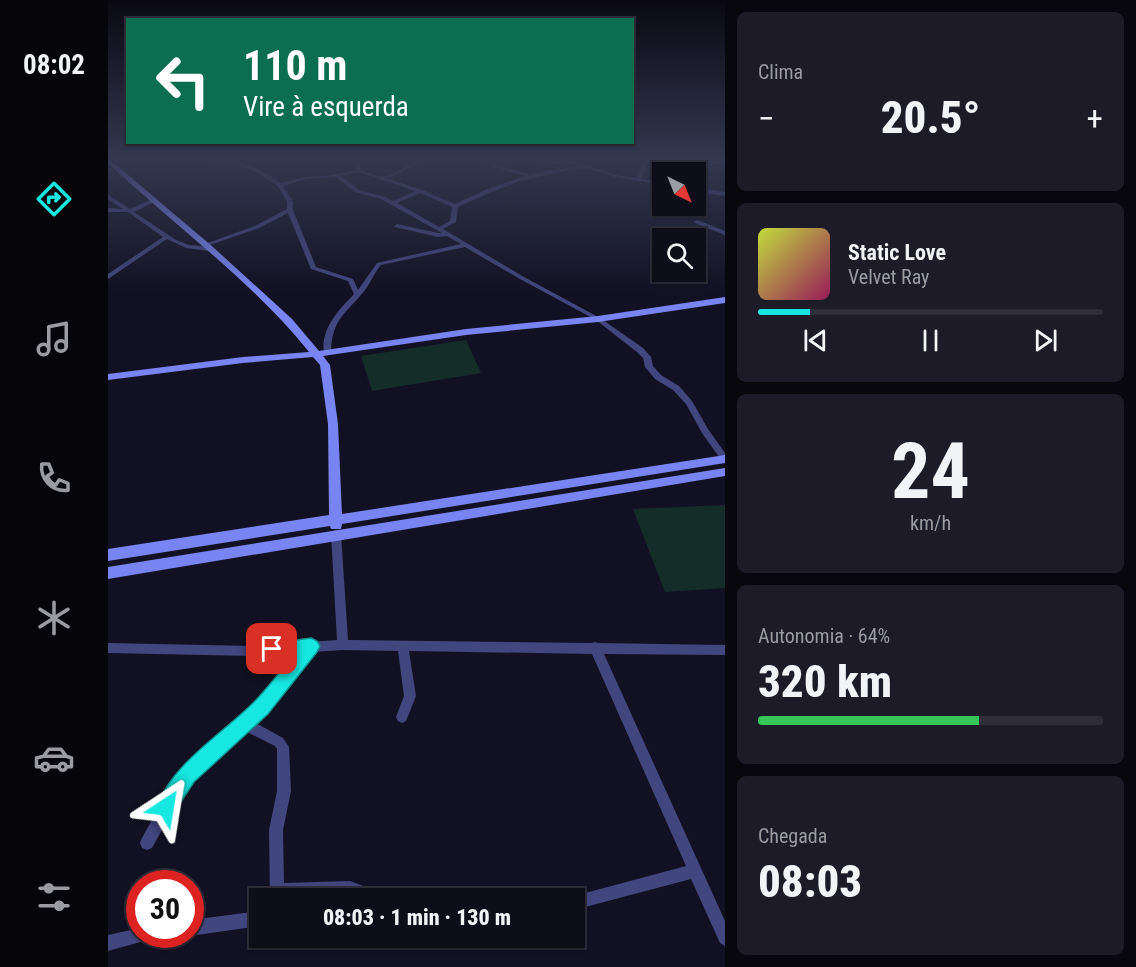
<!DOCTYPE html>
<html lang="pt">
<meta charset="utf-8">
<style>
:root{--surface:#0e0d1a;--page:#1c1b27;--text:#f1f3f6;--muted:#9b9ca2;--line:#2e2d39;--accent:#17e7e1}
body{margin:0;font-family:"Roboto Condensed",sans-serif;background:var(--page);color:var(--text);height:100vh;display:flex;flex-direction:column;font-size:22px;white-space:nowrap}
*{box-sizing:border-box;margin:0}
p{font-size:20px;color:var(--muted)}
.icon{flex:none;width:33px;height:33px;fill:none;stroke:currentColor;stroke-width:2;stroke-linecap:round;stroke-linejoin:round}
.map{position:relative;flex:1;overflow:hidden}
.sheet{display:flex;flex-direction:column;gap:12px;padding:12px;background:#08070e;width:411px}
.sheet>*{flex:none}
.hud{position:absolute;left:18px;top:18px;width:508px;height:126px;border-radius:0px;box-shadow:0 2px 4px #0004,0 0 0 2px var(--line);background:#0b6e4f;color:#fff;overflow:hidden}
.needle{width:39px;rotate:137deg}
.controls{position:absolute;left:544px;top:162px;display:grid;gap:12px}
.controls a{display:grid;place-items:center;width:54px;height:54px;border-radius:0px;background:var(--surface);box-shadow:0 2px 4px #0004,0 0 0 2px var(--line);font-size:30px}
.speed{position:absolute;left:18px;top:870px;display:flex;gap:12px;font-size:30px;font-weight:700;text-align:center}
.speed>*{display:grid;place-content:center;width:78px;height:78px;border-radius:50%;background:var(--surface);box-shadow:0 2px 4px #0004,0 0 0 2px var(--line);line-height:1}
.speed .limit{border:9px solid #d22;background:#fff;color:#111}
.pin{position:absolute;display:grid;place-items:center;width:51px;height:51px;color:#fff;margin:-26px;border-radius:12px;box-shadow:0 3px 9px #0006}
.me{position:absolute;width:66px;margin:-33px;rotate:33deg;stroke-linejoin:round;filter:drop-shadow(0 0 4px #0008)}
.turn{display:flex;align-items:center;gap:21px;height:126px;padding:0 18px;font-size:27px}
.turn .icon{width:78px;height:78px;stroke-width:2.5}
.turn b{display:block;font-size:42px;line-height:51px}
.big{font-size:45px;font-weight:800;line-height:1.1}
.sheet .card{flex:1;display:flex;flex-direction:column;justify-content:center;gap:9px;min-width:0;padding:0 21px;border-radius:9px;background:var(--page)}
.sheet .dial{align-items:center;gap:0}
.dial b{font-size:78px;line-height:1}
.song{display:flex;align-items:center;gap:18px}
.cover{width:72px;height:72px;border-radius:9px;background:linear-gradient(135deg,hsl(70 70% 55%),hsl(330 70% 35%))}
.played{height:6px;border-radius:3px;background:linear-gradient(90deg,var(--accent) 15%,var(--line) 15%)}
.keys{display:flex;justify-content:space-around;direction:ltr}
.heat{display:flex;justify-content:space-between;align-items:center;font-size:33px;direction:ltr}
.charge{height:9px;border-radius:4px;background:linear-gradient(90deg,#34c759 64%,var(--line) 0)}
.trip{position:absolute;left:141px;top:888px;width:336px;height:60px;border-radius:0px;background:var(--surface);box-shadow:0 2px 4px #0004,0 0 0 2px var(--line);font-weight:800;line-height:60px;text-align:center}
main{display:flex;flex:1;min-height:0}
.tab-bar{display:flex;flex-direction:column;width:108px;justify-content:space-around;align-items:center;background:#06050a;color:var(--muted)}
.tab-bar .icon{width:42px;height:42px}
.tab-bar .selected{color:var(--accent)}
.tab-bar b{font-size:27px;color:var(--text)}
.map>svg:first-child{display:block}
.green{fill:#152d29}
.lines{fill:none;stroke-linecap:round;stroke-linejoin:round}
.street{fill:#41467e;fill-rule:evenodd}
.secondary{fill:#7884f1;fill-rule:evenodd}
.route{fill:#17e7e1;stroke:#0f9692;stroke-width:1.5}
</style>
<main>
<nav class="tab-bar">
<b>08:02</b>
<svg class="icon selected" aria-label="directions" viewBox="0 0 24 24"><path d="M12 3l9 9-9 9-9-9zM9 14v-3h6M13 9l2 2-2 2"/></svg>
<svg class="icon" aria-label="music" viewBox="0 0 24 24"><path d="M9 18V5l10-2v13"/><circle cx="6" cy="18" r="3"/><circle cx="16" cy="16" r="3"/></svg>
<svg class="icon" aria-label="phone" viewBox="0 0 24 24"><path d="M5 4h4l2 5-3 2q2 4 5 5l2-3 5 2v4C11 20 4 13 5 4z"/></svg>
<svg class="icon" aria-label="climate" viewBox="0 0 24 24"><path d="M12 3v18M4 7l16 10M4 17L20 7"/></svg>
<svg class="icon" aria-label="car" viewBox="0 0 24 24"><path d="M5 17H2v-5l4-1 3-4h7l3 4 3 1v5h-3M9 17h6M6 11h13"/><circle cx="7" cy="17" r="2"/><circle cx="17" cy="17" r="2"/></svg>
<svg class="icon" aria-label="filters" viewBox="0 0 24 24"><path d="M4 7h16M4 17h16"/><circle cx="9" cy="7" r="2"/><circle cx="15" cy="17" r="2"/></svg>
</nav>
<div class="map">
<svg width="617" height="967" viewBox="0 0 617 967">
<rect width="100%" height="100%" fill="#121123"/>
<g class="green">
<polygon points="358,340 373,373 264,391 253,356"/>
<polygon points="617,505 617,588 557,592 525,509"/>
</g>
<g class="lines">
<g class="street">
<path d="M67 158C94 156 128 158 152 170 159 174 166 179 173 183L198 177 218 176 248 170V165L235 158H240L252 163 253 170C259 172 266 176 272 176 289 178 302 158 320 158L289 175 278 178 314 190 347 204 377 190 417 176 383 167V164L373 163 370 158H374L376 161C387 162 395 159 405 158 418 156 450 160 461 164L459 165 410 159 387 164 420 174V175L443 170 472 166 450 158H455L508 175 528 178 537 158H541L533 179 555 183V185L507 177 479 168 460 170 412 181 381 193 350 207 348 222 335 229 416 277 492 318 535 348 543 357 545 366 553 375 571 386 584 401 600 429 617 453V462L614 461 594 433 578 404 565 390 547 379 537 367 535 358 529 352 488 320 412 279 357 247 273 265C266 273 263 282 257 290 238 314 224 318 223 352L219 354H216C212 329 230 311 246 294L240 281 203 269 180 213 151 228 99 246 94 245 147 226 179 209V202L170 186 146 171 119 163 69 159ZM251 172 307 191 285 201 277 197 251 190 233 176ZM228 177 247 192 273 199 334 233H330L289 224 286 226 287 227 330 237 339 236 353 244 269 263 250 290 245 279 208 267 185 210V202L175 186 198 179ZM312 193 344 207 342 221 331 227 289 203Z"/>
<polygon points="569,158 583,158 617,163 617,165 583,161 582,172 578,172 579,160"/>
<polygon points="588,188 617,192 617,196 588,192"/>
<polygon points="0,195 22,209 42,200 46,200 46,202 26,212 68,240 81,245 102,247 105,249 102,251 78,248 59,239 0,279 0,274 55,237 20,212 0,212 0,208 15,209 0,199"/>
<polygon points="589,220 617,231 617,235 587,223 586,222"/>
<polygon points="228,530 231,531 233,534 240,640 484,643 487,642 490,643 617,645 617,655 496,654 617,921 617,946 612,943 583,879 481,906 466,908 466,898 460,898 461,896 481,892 578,866 484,654 301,651 308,696 298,721 294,723 290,721 288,717 296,696 290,651 235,650 205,652 157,712 146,722 175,738 181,747 183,791 175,830 176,883 242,881 263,889 288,891 293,893 295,898 251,898 242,895 162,898 161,830 169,791 169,749 167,746 137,731 84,780 74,793 44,848 39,850 34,848 32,843 34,838 64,783 74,770 149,704 190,653 145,656 0,653 0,643 145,646 229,640 223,534 225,531"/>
<polygon points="152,911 152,926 82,936 80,934 82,934 82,920"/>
<polygon points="32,928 32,934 45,934 43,939 0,951 0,935"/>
</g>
<g class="secondary">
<path d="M0 158 105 247 184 319 211 351 358 329 490 316 617 297V303L490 322 358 335 215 356 222 365 230 424 234 514 617 455V463L234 524 233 529H223L222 526 0 561V549L221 515 220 424 212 365 205 357 135 363 0 380V374L135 357 201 352C143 280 67 226 0 163Z"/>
<polygon points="617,468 617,476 0,579 0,567"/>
</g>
</g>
<linearGradient id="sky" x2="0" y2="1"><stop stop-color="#0a0913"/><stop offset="0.54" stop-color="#333850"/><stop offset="1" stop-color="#333850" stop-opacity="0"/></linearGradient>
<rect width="617" height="293" fill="url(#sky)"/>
<path class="route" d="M203 638 209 641 212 646 209 652 160 714 86 782 65 814 58 817 51 814 48 807C66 762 113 735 146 702 160 688 172 671 185 656L164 657 158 655 156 649 158 644Z"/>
</svg>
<div class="controls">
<a><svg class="needle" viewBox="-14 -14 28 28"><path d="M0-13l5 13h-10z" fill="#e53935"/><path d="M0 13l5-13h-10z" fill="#9b9ca2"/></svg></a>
<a><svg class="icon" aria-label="search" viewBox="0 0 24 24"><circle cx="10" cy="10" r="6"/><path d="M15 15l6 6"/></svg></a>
</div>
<div class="speed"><div class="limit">30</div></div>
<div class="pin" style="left:164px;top:649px;background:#d93025"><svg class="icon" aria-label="arrive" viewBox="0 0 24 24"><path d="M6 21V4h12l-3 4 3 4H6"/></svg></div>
<svg class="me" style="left:58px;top:807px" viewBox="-20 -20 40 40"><path d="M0-17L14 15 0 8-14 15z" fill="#17e7e1" stroke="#fff" stroke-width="4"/></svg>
<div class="trip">08:03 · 1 min · 130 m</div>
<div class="hud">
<div class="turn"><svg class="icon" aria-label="left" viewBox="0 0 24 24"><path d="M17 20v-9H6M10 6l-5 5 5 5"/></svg><div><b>110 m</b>Vire à esquerda</div></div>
</div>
</div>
<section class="sheet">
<div class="card"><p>Clima</p>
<div class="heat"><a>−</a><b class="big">20.5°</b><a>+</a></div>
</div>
<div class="card">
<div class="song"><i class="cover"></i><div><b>Static Love</b><p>Velvet Ray</p></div></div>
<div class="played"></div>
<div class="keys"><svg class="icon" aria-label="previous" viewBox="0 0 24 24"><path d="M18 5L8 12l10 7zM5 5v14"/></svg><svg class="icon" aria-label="pause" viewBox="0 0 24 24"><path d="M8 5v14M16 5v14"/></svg><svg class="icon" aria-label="next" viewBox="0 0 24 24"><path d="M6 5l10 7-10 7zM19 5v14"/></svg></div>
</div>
<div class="card dial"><b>24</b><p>km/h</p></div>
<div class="card"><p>Autonomia · 64%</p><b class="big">320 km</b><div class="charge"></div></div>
<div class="card"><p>Chegada</p><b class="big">08:03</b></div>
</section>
</main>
